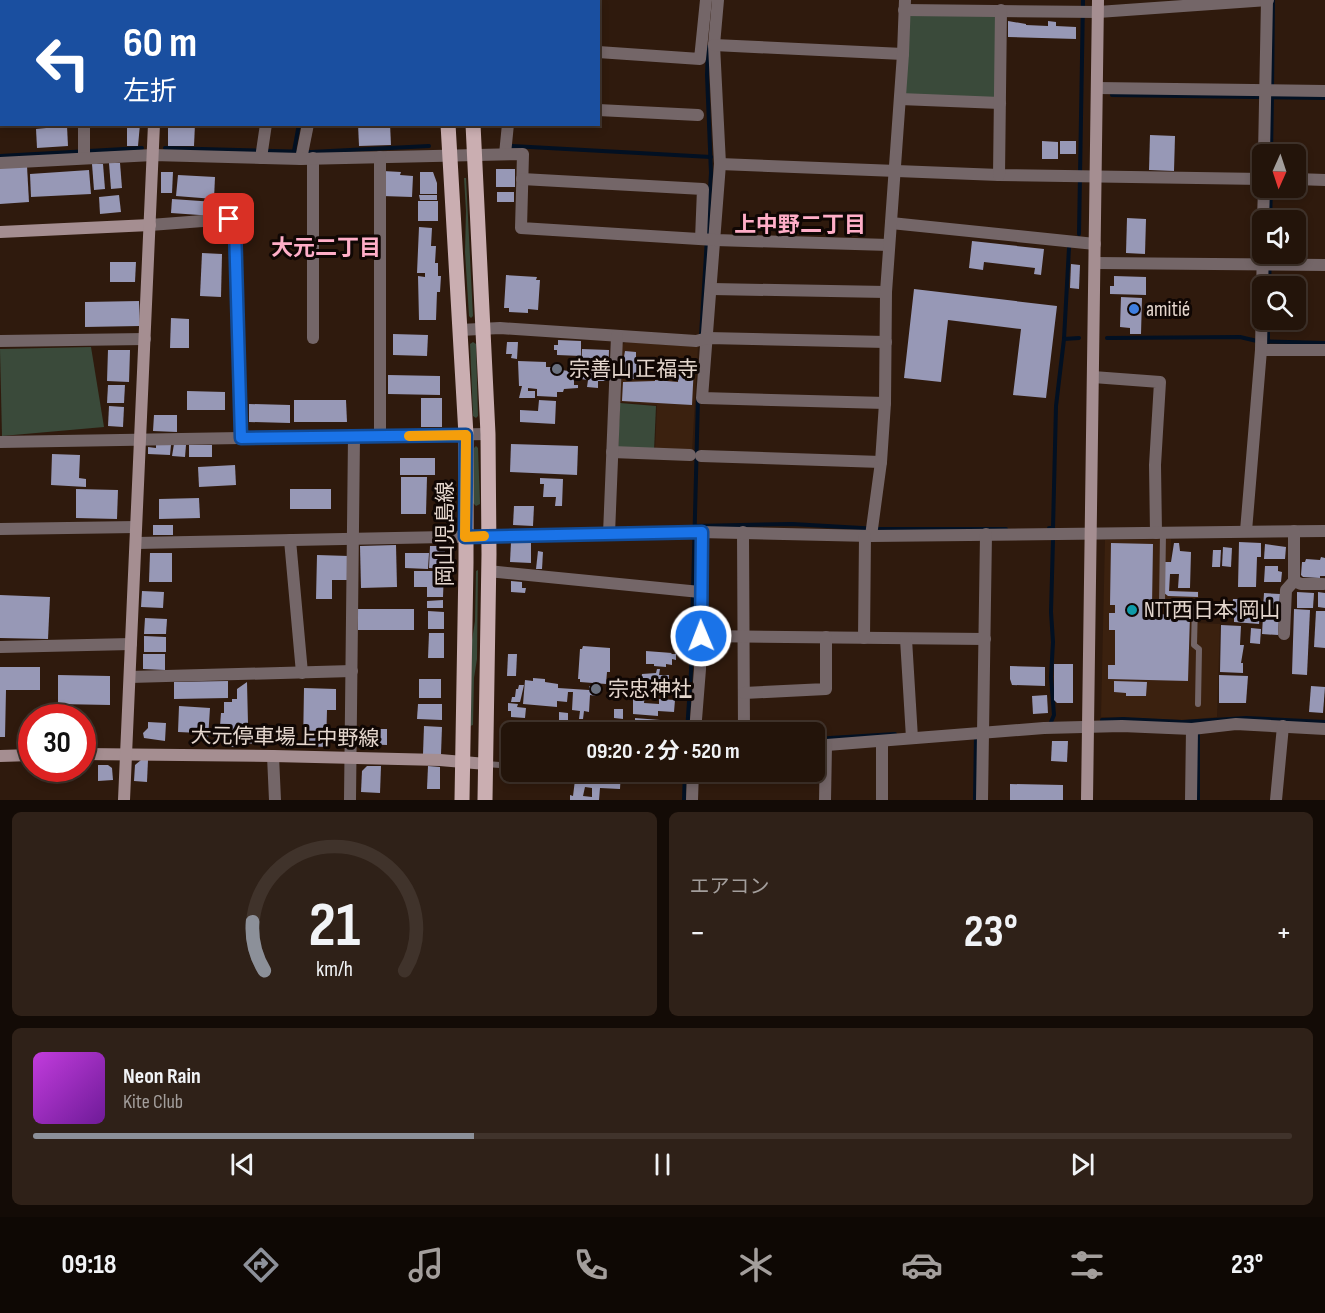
<!DOCTYPE html>
<html lang="ja">
<meta charset="utf-8">
<style>
:root{--surface:#23140a;--page:#2f2118;--text:#f1f3f6;--muted:#a39e9c;--line:#40332b;--accent:#8c9099}
body{margin:0;font-family:"Sofia Sans Condensed","Noto Sans JP",sans-serif;background:var(--page);color:var(--text);height:100vh;display:flex;flex-direction:column;font-size:22px;white-space:nowrap}
*{box-sizing:border-box;margin:0}
p{font-size:20px;color:var(--muted)}
.icon{flex:none;width:33px;height:33px;fill:none;stroke:currentColor;stroke-width:2;stroke-linecap:round;stroke-linejoin:round}
.map{position:relative;height:800px;overflow:hidden}
.sheet{display:flex;flex-direction:column;gap:12px;padding:12px;background:#130b06;flex:1}
.sheet>*{flex:none}
.guide{position:absolute;left:0px;top:0px;width:600px;height:126px;box-shadow:0 3px 9px #0003,0 0 0 2px var(--line);background:#1a4fa0;color:#fff;overflow:hidden}
.needle{width:39px;rotate:183deg}
.controls{position:absolute;left:1252px;top:144px;display:grid;gap:12px}
.controls a{display:grid;place-items:center;width:54px;height:54px;border-radius:9px;background:var(--surface);box-shadow:0 3px 9px #0003,0 0 0 2px var(--line);font-size:30px}
.speed{position:absolute;left:18px;top:704px;display:flex;gap:12px;font-size:30px;font-weight:700;text-align:center}
.speed>*{display:grid;place-content:center;width:78px;height:78px;border-radius:50%;background:var(--surface);box-shadow:0 3px 9px #0003,0 0 0 2px var(--line);line-height:1}
.speed .limit{border:9px solid #d22;background:#fff;color:#111}
.pin{position:absolute;display:grid;place-items:center;width:51px;height:51px;color:#fff;margin:-26px;border-radius:12px;box-shadow:0 3px 9px #0006}
.me{position:absolute;width:66px;margin:-33px;rotate:359deg;stroke-linejoin:round;filter:drop-shadow(0 0 4px #0008)}
.turn{display:flex;align-items:center;gap:21px;height:126px;padding:0 24px;font-size:27px}
.turn .icon{width:78px;height:78px;stroke-width:2.5}
.turn b{display:block;font-size:42px;line-height:51px}
.big{font-size:45px;font-weight:700;line-height:1.1}
.sheet .tile{flex:1;display:flex;flex-direction:column;justify-content:center;gap:9px;min-width:0;padding:0 21px;border-radius:9px;background:var(--page)}
.sheet .dial{align-items:center;gap:0}
.dial svg{height:156px;overflow:visible;fill:none;stroke:var(--line);stroke-width:7;stroke-linecap:round;text-anchor:middle}
.dial text{fill:var(--text);stroke:none}
.song{display:flex;align-items:center;gap:18px}
.cover{width:72px;height:72px;border-radius:9px;background:linear-gradient(135deg,hsl(290 70% 55%),hsl(280 70% 35%))}
.played{height:6px;border-radius:3px;background:linear-gradient(90deg,var(--accent) 35%,var(--line) 35%)}
.keys{display:flex;justify-content:space-around;direction:ltr}
.heat{display:flex;justify-content:space-between;align-items:center;font-size:33px;direction:ltr}
.sheet .tiles{flex:1;display:grid;gap:12px;grid-template-columns:1fr 1fr}
.tile:last-child{grid-column:span 2}
.trip{position:absolute;left:501px;top:722px;width:324px;height:60px;border-radius:9px;background:var(--surface);box-shadow:0 3px 9px #0003,0 0 0 2px var(--line);font-weight:700;line-height:60px;text-align:center}
.tab-bar{display:flex;height:96px;justify-content:space-around;align-items:center;background:#0e0804;color:var(--muted)}
.tab-bar .icon{width:42px;height:42px}
.tab-bar .selected{color:var(--accent)}
.tab-bar b{font-size:27px;color:var(--text)}
.map>svg:first-child{display:block}
.built{fill:#3b210f}
.green{fill:#3a4a3a}
.lines{fill:none;stroke-linecap:round;stroke-linejoin:round}
.stream{stroke:#021022;stroke-width:4}
.building{fill:#9798b6;fill-rule:evenodd}
.lane{stroke:#746668;stroke-width:6}
.street{stroke:#746668;stroke-width:12}
.secondary{stroke:#a58e91;stroke-width:12}
.primary{stroke:#caaeb1;stroke-width:15}
.route-casing{stroke:#114b97;stroke-width:15}
.route{stroke:#1a73e8;stroke-width:10}
.slow{stroke:#f59e0b;stroke-width:10}
.shop-dot{fill:#3f7fe0;stroke:#100704;stroke-width:2}
.worship-dot{fill:#6b7280;stroke:#100704;stroke-width:2}
.culture-dot{fill:#0f9aa8;stroke:#100704;stroke-width:2}
.labels{text-anchor:middle;stroke-width:6;stroke-linejoin:round;paint-order:stroke}
.poi-label{font-size:21px;fill:#e5d7ce;stroke:#100704;text-anchor:start}
.street-label{font-size:21px;fill:#e5d7ce;stroke:#100704}
.neighbourhood-label{font-size:22px;font-weight:bold;fill:#ffaec8;stroke:#100704}
</style>
<div class="map">
<svg width="1325" height="800" viewBox="0 0 1325 800">
<rect width="100%" height="100%" fill="#2f1a0d"/>
<g class="built">
<polygon points="626,342 698,347 692,452 655,451 657,405 620,402 622,345"/>
<polygon points="1171,539 1170,590 1199,591 1198,623 1220,624 1217,717 1185,720 1101,717 1105,540"/>
</g>
<g class="green">
<polygon points="907,14 997,15 995,99 905,96"/>
<polygon points="464,178 466,178 473,316 471,318 469,316 465,252 466,211"/>
<polygon points="473,342 476,344 478,416 476,418 473,416 470,344"/>
<polygon points="91,347 104,427 2,436 0,349"/>
<polygon points="620,403 656,406 654,451 618,448"/>
<polygon points="476,446 478,448 480,504 476,506 473,503 474,448"/>
<polygon points="478,570 477,659 474,678 473,725 470,726 472,640 475,621 476,571"/>
</g>
<g class="lines">
<g class="stream">
<polyline points="320,0 320,2"/>
<polyline points="1272,88 1273,0"/>
<polyline points="1112,95 1325,98"/>
<polyline points="512,146 711,157"/>
<polyline points="165,148 311,152 429,146"/>
<polyline points="294,151 299,124"/>
<polyline points="1271,154 1272,95"/>
<polyline points="0,156 142,148"/>
<polyline points="1270,220 1271,188"/>
<polyline points="1079,234 1083,0"/>
<polyline points="1269,286 1270,254"/>
<polyline points="701,336 711,173 707,75 708,47"/>
<polyline points="1107,338 1240,337 1257,341 1325,343"/>
<polyline points="1064,339 1069,248"/>
<polyline points="1268,342 1268,320"/>
<polyline points="695,526 792,524 879,529 1006,529"/>
<polyline points="1049,528 1053,528 1056,406 1064,339 1079,338"/>
<polyline points="1102,720 1123,719 1182,722 1246,718 1325,722"/>
<polyline points="1051,722 1054,715 1051,677 1053,642 1051,612 1053,540"/>
<polyline points="702,725 742,732"/>
<polyline points="687,732 691,671 698,397"/>
<polyline points="814,739 895,734"/>
<polyline points="684,800 685,771"/>
<polyline points="975,800 976,735"/>
<polyline points="1198,800 1198,735"/>
</g>
</g>
<g class="building">
<polygon points="1008,21 1026,24 1026,25 1048,26 1048,21 1056,22 1056,26 1076,27 1076,39 1008,37"/>
<polygon points="127,124 140,124 138,146 127,146"/>
<polygon points="168,124 195,124 194,146 168,146"/>
<polygon points="358,124 390,124 391,145 359,146"/>
<polygon points="67,126 68,146 37,148 36,129"/>
<polygon points="1150,135 1175,136 1174,171 1149,170"/>
<polygon points="1042,141 1058,142 1058,159 1042,159"/>
<rect x="1060" y="141" width="16" height="13"/>
<polygon points="109,163 120,163 122,188 111,189"/>
<polygon points="92,164 103,164 105,189 94,190"/>
<polygon points="27,166 29,202 0,204 0,168"/>
<rect x="496" y="169" width="19" height="18"/>
<polygon points="89,170 91,194 31,197 30,174"/>
<polygon points="383,171 401,172 400,175 413,176 412,197 382,196"/>
<polygon points="161,172 173,172 172,193 161,193"/>
<polygon points="420,172 433,172 437,183 437,194 420,194"/>
<polygon points="178,175 215,177 214,199 176,196"/>
<rect x="497" y="192" width="17" height="10"/>
<polygon points="119,195 121,212 100,214 99,197"/>
<polygon points="419,195 437,195 437,200 420,200"/>
<polygon points="172,199 215,202 214,216 171,213"/>
<rect x="418" y="201" width="20" height="20"/>
<polygon points="1127,218 1146,219 1145,254 1126,253"/>
<polygon points="419,227 432,228 431,246 436,246 435,263 438,263 438,276 441,276 440,292 437,292 436,320 419,320 418,276 425,277 425,273 417,273"/>
<polygon points="972,241 1044,249 1041,275 1034,274 1035,268 984,262 983,270 969,268"/>
<polygon points="202,253 222,254 221,297 200,296"/>
<polygon points="110,262 136,262 135,282 110,282"/>
<polygon points="1071,264 1080,265 1079,289 1070,288"/>
<polygon points="506,275 537,277 536,280 540,280 538,310 528,309 528,313 509,312 509,308 504,308"/>
<polygon points="1114,276 1146,277 1146,295 1110,294 1110,286 1114,286"/>
<polygon points="914,289 1057,306 1046,398 1013,395 1021,329 948,320 941,382 904,378"/>
<polygon points="1121,297 1142,298 1141,334 1130,334 1130,328 1120,327"/>
<polygon points="139,301 140,326 85,327 85,302"/>
<polygon points="171,318 189,319 189,348 170,348"/>
<polygon points="393,334 428,335 427,356 393,355"/>
<polygon points="558,340 581,341 581,356 557,355 557,350 554,350 554,345 558,345"/>
<polygon points="507,342 518,342 517,359 511,358 512,354 506,354"/>
<polygon points="582,349 609,350 608,381 598,381 598,388 587,387 588,380 581,379"/>
<polygon points="108,350 130,350 129,382 107,381"/>
<polygon points="625,351 636,352 636,357 639,357 639,377 636,376 636,379 624,378 624,368 622,368"/>
<polygon points="518,361 546,362 546,367 553,367 553,373 555,373 555,369 575,372 575,375 579,375 579,379 574,379 574,385 578,385 578,388 564,389 563,392 557,392 557,397 537,396 537,389 528,388 528,391 535,391 535,398 519,398 522,386 519,386"/>
<polygon points="676,364 694,365 692,405 622,401 623,382 655,381 655,380 678,382 678,377 676,377"/>
<polygon points="388,375 440,376 440,395 388,394"/>
<polygon points="108,385 125,385 124,403 107,403"/>
<polygon points="187,391 225,392 225,410 187,410"/>
<rect x="421" y="398" width="21" height="29"/>
<polygon points="294,400 346,400 347,422 294,422"/>
<polygon points="539,400 556,401 555,424 520,422 520,410 538,411"/>
<polygon points="249,404 290,405 290,423 249,422"/>
<polygon points="109,406 124,407 123,427 108,426"/>
<polygon points="154,415 177,415 177,432 153,431"/>
<polygon points="174,444 186,445 185,457 172,456"/>
<polygon points="511,444 578,446 577,475 510,472"/>
<polygon points="156,445 171,445 170,455 148,454 148,447 156,448"/>
<rect x="189" y="445" width="23" height="12"/>
<polygon points="52,454 80,455 79,478 86,479 86,487 51,485"/>
<rect x="400" y="458" width="35" height="17"/>
<polygon points="235,465 236,485 199,487 198,467"/>
<polygon points="401,477 427,477 426,514 401,514"/>
<polygon points="540,478 563,479 562,506 555,506 556,497 543,497 544,484 540,484"/>
<polygon points="76,489 118,490 117,519 76,518"/>
<rect x="290" y="489" width="41" height="20"/>
<polygon points="199,498 200,518 159,519 159,499"/>
<polygon points="514,506 534,506 533,526 513,525"/>
<rect x="153" y="525" width="20" height="10"/>
<polygon points="511,542 531,543 531,563 510,562"/>
<polygon points="1239,542 1261,543 1261,557 1257,557 1256,587 1238,587"/>
<polygon points="1111,543 1153,544 1152,606 1149,606 1149,614 1190,615 1188,681 1108,679 1108,665 1115,665 1115,630 1109,630 1109,613 1115,613 1115,605 1110,605"/>
<polygon points="1174,543 1179,543 1180,551 1191,552 1190,588 1178,588 1179,574 1170,574 1169,591 1198,592 1198,597 1168,596 1164,593 1165,562 1171,562"/>
<polygon points="1265,544 1286,547 1285,559 1264,559"/>
<polygon points="396,545 397,587 361,588 360,546"/>
<polygon points="430,546 445,546 445,569 429,568"/>
<polygon points="1223,547 1232,548 1231,567 1222,566"/>
<polygon points="1213,550 1221,550 1220,567 1212,567"/>
<polygon points="538,551 543,552 542,569 536,569"/>
<polygon points="150,553 172,553 172,582 149,582"/>
<polygon points="405,553 429,553 428,569 405,568"/>
<polygon points="317,555 349,556 349,580 332,580 332,599 316,599"/>
<polygon points="1321,557 1325,558 1325,576 1320,576 1320,578 1303,577 1301,575 1302,562 1305,562 1306,559 1320,560"/>
<polygon points="1265,566 1278,566 1278,571 1282,572 1281,582 1264,582"/>
<polygon points="414,571 444,571 443,597 427,597 427,587 414,587"/>
<polygon points="511,581 522,582 522,588 526,588 525,593 511,592"/>
<polygon points="142,591 164,592 163,608 141,607"/>
<polygon points="1297,592 1314,593 1313,608 1297,608"/>
<polygon points="1318,592 1325,593 1325,608 1318,607"/>
<polygon points="1264,593 1280,594 1279,609 1263,608"/>
<polygon points="0,595 50,597 48,639 0,638"/>
<polygon points="1233,599 1242,599 1242,613 1260,613 1259,624 1234,622 1234,617 1231,617"/>
<polygon points="443,600 443,608 427,608 427,601"/>
<rect x="358" y="609" width="56" height="21"/>
<polygon points="1294,609 1310,610 1307,675 1292,674"/>
<polygon points="428,611 444,612 444,629 428,629"/>
<polygon points="1316,611 1325,611 1325,648 1314,647"/>
<polygon points="1263,616 1279,617 1278,635 1262,634"/>
<polygon points="145,618 167,619 166,634 144,634"/>
<polygon points="1221,625 1241,626 1240,645 1244,645 1241,663 1243,663 1243,673 1220,672"/>
<polygon points="1251,628 1261,629 1260,644 1250,643"/>
<polygon points="429,633 444,633 444,658 428,658"/>
<polygon points="144,636 166,637 166,652 144,652"/>
<polygon points="583,646 610,648 610,672 607,672 606,684 580,682 580,679 578,679 580,649 582,649"/>
<polygon points="646,651 672,653 671,654 676,654 676,660 672,659 672,665 666,664 666,667 654,666 654,664 646,664"/>
<polygon points="143,654 165,654 165,670 143,669"/>
<polygon points="508,654 517,654 516,676 507,676"/>
<polygon points="1054,664 1073,664 1073,703 1057,703 1054,700"/>
<polygon points="1010,666 1045,667 1045,686 1012,685 1010,679"/>
<polygon points="0,667 40,667 40,690 6,690 5,737 0,737"/>
<polygon points="657,669 660,669 659,675 669,675 668,695 645,694 644,703 659,704 659,699 675,700 674,712 658,711 658,716 633,714 633,680 641,680 642,674 656,673"/>
<polygon points="58,675 110,676 110,705 58,704"/>
<polygon points="1219,675 1248,676 1246,703 1219,703"/>
<polygon points="533,678 545,679 545,682 558,684 558,688 589,690 589,686 597,686 596,696 590,695 589,712 584,711 583,719 579,719 580,711 572,710 573,692 568,692 567,702 557,701 557,707 523,704 525,680 533,681"/>
<rect x="419" y="679" width="22" height="19"/>
<polygon points="228,681 228,698 174,699 174,682"/>
<polygon points="1114,681 1147,682 1146,696 1126,696 1126,693 1114,692"/>
<polygon points="247,682 248,724 239,724 239,747 224,747 222,726 220,726 221,713 224,713 224,702 232,702 232,699 237,699 237,689"/>
<polygon points="519,685 524,685 521,698 520,702 511,702 512,697 515,697 516,689 518,689"/>
<polygon points="1311,686 1325,687 1323,713 1309,712"/>
<polygon points="304,688 336,689 336,710 327,710 326,747 303,746"/>
<polygon points="1047,695 1048,713 1033,714 1032,696"/>
<polygon points="508,703 518,704 517,707 526,708 525,718 511,717 511,711 508,711"/>
<polygon points="418,704 442,704 442,720 417,719"/>
<polygon points="179,706 210,708 208,739 199,738 199,733 178,732"/>
<polygon points="614,709 623,709 623,719 614,718"/>
<polygon points="559,712 568,713 568,720 559,720"/>
<polygon points="635,718 660,720 660,723 635,722"/>
<polygon points="148,722 166,723 165,741 144,738 143,733 148,728"/>
<polygon points="575,723 593,724 593,732 574,732"/>
<polygon points="555,724 571,725 570,732 555,732"/>
<polygon points="424,726 442,727 441,754 423,754"/>
<polygon points="241,729 265,730 264,744 241,743"/>
<polygon points="360,729 387,729 387,745 360,744"/>
<polygon points="1052,741 1068,741 1067,762 1051,761"/>
<polygon points="141,760 148,760 147,782 134,781 135,765"/>
<polygon points="98,765 108,765 112,768 113,780 98,781"/>
<polygon points="367,766 381,766 380,793 361,792 362,771"/>
<polygon points="428,766 440,767 440,789 427,789"/>
<path d="M580 771H621L620 789 600 788 599 800H570V795L573 796 575 780 583 781V776L579 775ZM585 787 592 788V797L583 796Z"/>
<polygon points="639,771 657,771 656,783 641,782 641,779 638,779"/>
<polygon points="1010,784 1063,785 1063,800 1010,800"/>
</g>
<g class="lines">
<g class="lane">
<polyline points="1163,533 1162,603 1195,604 1194,645 1199,649 1198,704"/>
<polyline points="486,764 512,766"/>
</g>
<g class="street">
<polyline points="327,0 327,2"/>
<polyline points="718,0 714,45 720,164 702,398 885,403"/>
<polyline points="286,2 286,0"/>
<polyline points="523,2 523,0"/>
<polyline points="904,10 1098,12 1268,0"/>
<polyline points="714,45 903,54"/>
<polyline points="598,52 700,59 706,0"/>
<polyline points="0,74 2,74"/>
<polyline points="1097,88 1325,91"/>
<polyline points="900,99 1000,103"/>
<polyline points="598,110 698,115"/>
<polyline points="84,124 84,157"/>
<polyline points="505,154 508,124"/>
<polyline points="1264,154 1267,0"/>
<polyline points="261,158 266,124"/>
<polyline points="313,158 313,338"/>
<polyline points="301,159 308,124"/>
<polyline points="0,163 153,155 301,159 523,154 521,228 715,240 889,245"/>
<polyline points="720,164 999,175 1263,179"/>
<polyline points="999,175 1001,10"/>
<polyline points="522,179 703,189 701,239"/>
<polyline points="1296,179 1325,180"/>
<polyline points="1263,220 1264,188"/>
<polyline points="891,223 1095,244"/>
<polyline points="150,225 229,219 235,227 241,438"/>
<polyline points="1095,263 1325,265"/>
<polyline points="712,289 886,292"/>
<polyline points="460,330 500,328 696,341 708,338 886,342"/>
<polyline points="0,341 145,339"/>
<polyline points="1261,350 1325,350"/>
<polyline points="1093,377 1160,382 1155,465 1156,533"/>
<polyline points="380,436 380,157"/>
<polyline points="0,442 488,434"/>
<polyline points="612,452 690,455"/>
<polyline points="701,456 881,462"/>
<polyline points="0,529 136,527"/>
<polyline points="1246,531 1261,350 1263,243"/>
<polyline points="743,532 744,732"/>
<polyline points="609,534 617,336"/>
<polyline points="871,536 881,462 885,403 886,292 903,54 905,0"/>
<polyline points="290,540 302,673"/>
<polyline points="136,543 699,532 871,536 1325,531"/>
<polyline points="488,571 700,592"/>
<polyline points="1294,581 1301,584 1323,584"/>
<polyline points="1284,634 1286,590 1294,581 1294,531"/>
<polyline points="701,636 985,639"/>
<polyline points="864,638 865,536"/>
<polyline points="906,639 912,738"/>
<polyline points="0,647 131,644"/>
<polyline points="130,677 352,671"/>
<polyline points="744,693 826,689 826,637"/>
<polyline points="695,732 700,669 702,532"/>
<polyline points="814,746 1044,728 1122,726 1192,729 1236,724 1325,729"/>
<polyline points="273,756 275,800"/>
<polyline points="350,800 354,436"/>
<polyline points="692,800 693,771"/>
<polyline points="825,800 826,746"/>
<polyline points="882,800 882,741"/>
<polyline points="982,800 986,534"/>
<polyline points="1191,800 1192,729"/>
<polyline points="1276,800 1283,726"/>
</g>
<g class="secondary">
<polyline points="160,2 160,0"/>
<polyline points="0,232 150,225"/>
<polyline points="82,754 273,756 440,760 486,764"/>
<polyline points="0,756 32,755"/>
<polyline points="124,800 154,124"/>
<polyline points="1087,800 1098,0"/>
</g>
<g class="primary">
<polyline points="441,0 441,2"/>
<polyline points="466,0 466,2"/>
<polyline points="448,124 466,435 466,563 462,800"/>
<polyline points="473,124 488,434 489,554 485,800"/>
</g>
</g>
<g class="lines">
<defs>
<polyline id="route" points="229,219 235,227 241,438 466,435 465,537 702,532 701,636"/>
</defs>
<use href="#route" class="route-casing"/>
<use href="#route" class="route"/>
<polyline class="slow" points="409,436 466,435 465,537 484,536"/>
</g>
<circle class="shop-dot" cx="1134" cy="309" r="6"/>
<g class="worship-dot">
<circle cx="557" cy="369" r="6"/>
<circle cx="596" cy="689" r="6"/>
</g>
<circle class="culture-dot" cx="1132" cy="610" r="6"/>
<g class="labels">
<g class="poi-label">
<text x="1146" y="316">amitié</text>
<text x="569" y="376">宗善山 正福寺</text>
<text x="1144" y="617">NTT西日本 岡山</text>
<text x="608" y="696">宗忠神社</text>
</g>
<g class="street-label">
<text transform="translate(445 534) rotate(-90)" y="7">岡山児島線</text>
<text transform="translate(285 737) rotate(1)" y="7">大元停車場上中野線</text>
</g>
<g class="neighbourhood-label">
<text x="800" y="232">上中野二丁目</text>
<text x="326" y="255">大元二丁目</text>
</g>
</g>
</svg>
<div class="controls">
<a><svg class="needle" viewBox="-14 -14 28 28"><path d="M0-13l5 13h-10z" fill="#e53935"/><path d="M0 13l5-13h-10z" fill="#a39e9c"/></svg></a>
<a><svg class="icon" aria-label="sound" viewBox="0 0 24 24"><path d="M4 9h4l5-4v14l-5-4H4zM17 9q2 3 0 6"/></svg></a>
<a><svg class="icon" aria-label="search" viewBox="0 0 24 24"><circle cx="10" cy="10" r="6"/><path d="M15 15l6 6"/></svg></a>
</div>
<div class="speed"><div class="limit">30</div></div>
<div class="pin" style="left:229px;top:219px;background:#d93025"><svg class="icon" aria-label="arrive" viewBox="0 0 24 24"><path d="M6 21V4h12l-3 4 3 4H6"/></svg></div>
<svg class="me" style="left:701px;top:636px" viewBox="-20 -20 40 40"><circle r="17" fill="#1a73e8" stroke="#fff" stroke-width="3"/><path d="M0-11L8 9 0 5-8 9z" fill="#fff"/></svg>
<div class="trip">09:20 · 2 分 · 520 m</div>
<div class="guide">
<div class="turn"><svg class="icon" aria-label="left" viewBox="0 0 24 24"><path d="M17 20v-9H6M10 6l-5 5 5 5"/></svg><div><b>60 m</b>左折</div></div>
</div>
</div>
<section class="sheet">
<div class="tiles">
<div class="tile dial"><svg viewBox="0 0 100 80">
<path d="M14 69A42 42 0 1 1 86 69"/>
<path d="M14 69A42 42 0 0 1 8 44" stroke="#8c9099"/>
<text x="50" y="56" font-size="32" font-weight="700">21</text>
<text x="50" y="72" font-size="11">km/h</text>
</svg></div>
<div class="tile"><p>エアコン</p>
<div class="heat"><a>−</a><b class="big">23°</b><a>+</a></div>
</div>
<div class="tile">
<div class="song"><i class="cover"></i><div><b>Neon Rain</b><p>Kite Club</p></div></div>
<div class="played"></div>
<div class="keys"><svg class="icon" aria-label="previous" viewBox="0 0 24 24"><path d="M18 5L8 12l10 7zM5 5v14"/></svg><svg class="icon" aria-label="pause" viewBox="0 0 24 24"><path d="M8 5v14M16 5v14"/></svg><svg class="icon" aria-label="next" viewBox="0 0 24 24"><path d="M6 5l10 7-10 7zM19 5v14"/></svg></div>
</div>
</div>
</section>
<nav class="tab-bar">
<b>09:18</b>
<svg class="icon selected" aria-label="directions" viewBox="0 0 24 24"><path d="M12 3l9 9-9 9-9-9zM9 14v-3h6M13 9l2 2-2 2"/></svg>
<svg class="icon" aria-label="music" viewBox="0 0 24 24"><path d="M9 18V5l10-2v13"/><circle cx="6" cy="18" r="3"/><circle cx="16" cy="16" r="3"/></svg>
<svg class="icon" aria-label="phone" viewBox="0 0 24 24"><path d="M5 4h4l2 5-3 2q2 4 5 5l2-3 5 2v4C11 20 4 13 5 4z"/></svg>
<svg class="icon" aria-label="climate" viewBox="0 0 24 24"><path d="M12 3v18M4 7l16 10M4 17L20 7"/></svg>
<svg class="icon" aria-label="car" viewBox="0 0 24 24"><path d="M5 17H2v-5l4-1 3-4h7l3 4 3 1v5h-3M9 17h6M6 11h13"/><circle cx="7" cy="17" r="2"/><circle cx="17" cy="17" r="2"/></svg>
<svg class="icon" aria-label="filters" viewBox="0 0 24 24"><path d="M4 7h16M4 17h16"/><circle cx="9" cy="7" r="2"/><circle cx="15" cy="17" r="2"/></svg>
<b>23°</b>
</nav>
